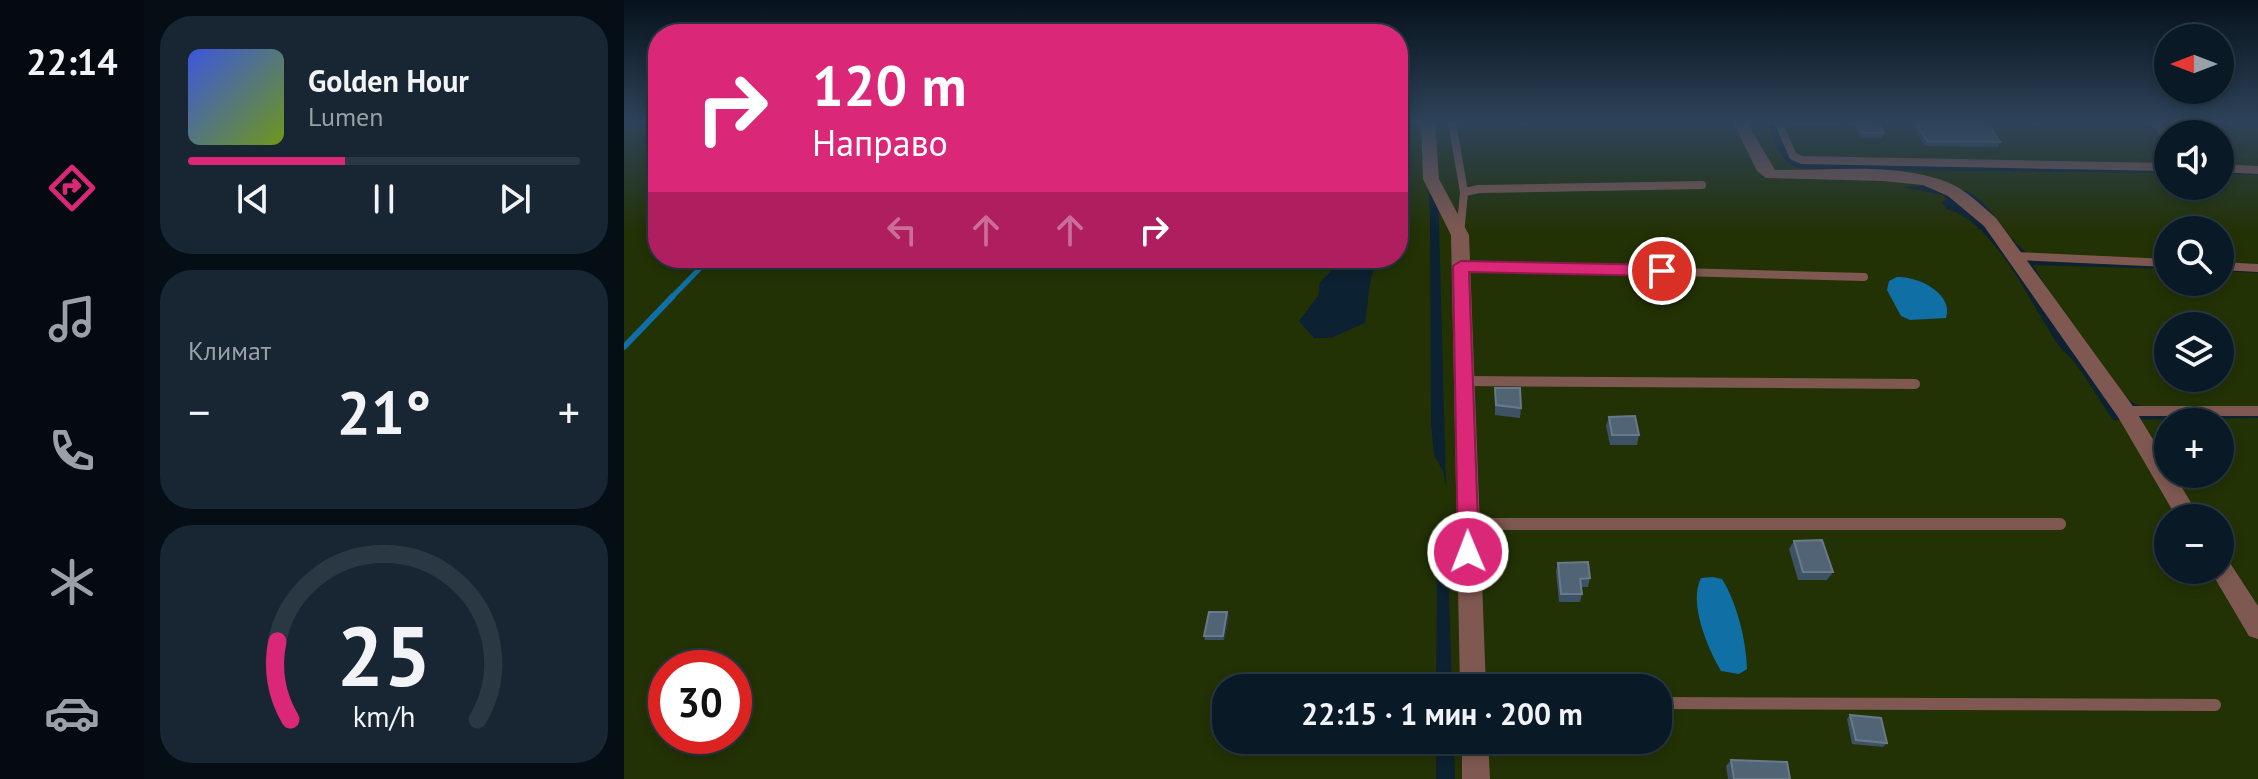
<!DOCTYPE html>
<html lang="ru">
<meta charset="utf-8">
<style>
:root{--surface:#091926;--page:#172632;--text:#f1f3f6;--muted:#99a0a7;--line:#293843;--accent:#db2777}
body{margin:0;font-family:"PT Sans",sans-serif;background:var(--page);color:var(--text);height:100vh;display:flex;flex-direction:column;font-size:30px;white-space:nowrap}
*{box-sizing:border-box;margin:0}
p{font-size:26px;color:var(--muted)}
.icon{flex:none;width:44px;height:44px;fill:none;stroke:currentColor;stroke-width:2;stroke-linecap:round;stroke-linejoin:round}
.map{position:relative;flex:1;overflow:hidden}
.side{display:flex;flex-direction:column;gap:16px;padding:16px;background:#050e15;width:480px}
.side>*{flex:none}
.guide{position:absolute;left:24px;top:24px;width:760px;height:244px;border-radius:32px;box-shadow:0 4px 12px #0003,0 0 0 2px var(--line);background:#db2777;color:#fff;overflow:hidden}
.needle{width:52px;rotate:270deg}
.tools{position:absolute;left:1530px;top:24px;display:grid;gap:16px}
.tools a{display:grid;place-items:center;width:80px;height:80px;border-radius:50%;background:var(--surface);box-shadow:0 4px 12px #0003,0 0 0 2px var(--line);font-size:40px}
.speed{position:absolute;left:24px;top:650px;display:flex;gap:16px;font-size:40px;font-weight:700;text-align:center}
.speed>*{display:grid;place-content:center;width:104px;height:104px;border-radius:50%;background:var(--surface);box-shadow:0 4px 12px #0003,0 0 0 2px var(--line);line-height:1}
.speed .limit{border:12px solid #d22;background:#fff;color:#111}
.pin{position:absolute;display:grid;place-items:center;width:68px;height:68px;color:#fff;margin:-34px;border:4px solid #fff;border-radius:50%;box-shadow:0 2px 8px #0007}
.me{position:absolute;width:88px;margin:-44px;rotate:359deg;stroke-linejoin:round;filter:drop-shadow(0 0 6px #0008)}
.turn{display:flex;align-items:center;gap:28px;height:168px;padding:0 32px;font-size:36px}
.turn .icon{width:104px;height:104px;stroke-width:2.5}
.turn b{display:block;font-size:56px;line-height:68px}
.lanes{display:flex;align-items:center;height:76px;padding:0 32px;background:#0003;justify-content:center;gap:40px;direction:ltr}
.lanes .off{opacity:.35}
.big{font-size:60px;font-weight:600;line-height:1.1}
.side .tile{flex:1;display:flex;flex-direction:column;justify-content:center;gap:12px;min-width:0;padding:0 28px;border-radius:32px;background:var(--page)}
.side .dial{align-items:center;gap:0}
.dial svg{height:208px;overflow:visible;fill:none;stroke:var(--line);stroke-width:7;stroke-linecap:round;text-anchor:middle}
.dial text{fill:var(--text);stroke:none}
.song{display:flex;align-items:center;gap:24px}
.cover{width:96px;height:96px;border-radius:12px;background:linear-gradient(135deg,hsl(230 70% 55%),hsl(80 70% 35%))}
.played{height:8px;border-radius:4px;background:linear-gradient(90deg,var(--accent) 40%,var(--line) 40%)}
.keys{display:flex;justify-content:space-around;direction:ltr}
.heat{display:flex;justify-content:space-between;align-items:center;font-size:44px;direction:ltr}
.trip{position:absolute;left:588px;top:674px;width:460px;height:80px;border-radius:32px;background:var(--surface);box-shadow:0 4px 12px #0003,0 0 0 2px var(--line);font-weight:600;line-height:80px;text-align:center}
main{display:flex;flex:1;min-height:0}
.tab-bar{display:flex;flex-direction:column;width:144px;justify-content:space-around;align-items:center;background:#040a0f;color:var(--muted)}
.tab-bar .icon{width:56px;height:56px}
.tab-bar .active{color:var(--accent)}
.tab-bar b{font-size:36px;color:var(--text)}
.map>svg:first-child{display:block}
.green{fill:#233205;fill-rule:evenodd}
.water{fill:#106fa5}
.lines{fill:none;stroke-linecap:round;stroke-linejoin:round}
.stream-far1{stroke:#106fa5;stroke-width:5}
.stream{stroke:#106fa5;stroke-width:6}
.service-far2{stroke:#7f5951;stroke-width:8}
.service-far1{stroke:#7f5951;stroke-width:10}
.service{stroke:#7f5951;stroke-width:12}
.minor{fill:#7f5951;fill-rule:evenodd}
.wall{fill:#3d5265}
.shaded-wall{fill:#223749}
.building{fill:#506475;stroke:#687a8a;stroke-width:2}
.route{fill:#db2777;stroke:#8e194d;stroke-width:2}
</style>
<main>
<nav class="tab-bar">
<b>22:14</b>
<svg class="icon active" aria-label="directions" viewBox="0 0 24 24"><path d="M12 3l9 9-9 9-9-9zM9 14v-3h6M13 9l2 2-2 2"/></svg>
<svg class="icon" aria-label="music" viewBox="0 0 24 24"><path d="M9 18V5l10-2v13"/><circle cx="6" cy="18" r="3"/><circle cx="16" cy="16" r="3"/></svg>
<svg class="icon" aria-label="phone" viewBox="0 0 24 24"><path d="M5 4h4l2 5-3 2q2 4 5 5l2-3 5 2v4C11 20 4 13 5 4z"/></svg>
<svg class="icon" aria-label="climate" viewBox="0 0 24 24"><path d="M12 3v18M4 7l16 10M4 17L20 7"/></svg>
<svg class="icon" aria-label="car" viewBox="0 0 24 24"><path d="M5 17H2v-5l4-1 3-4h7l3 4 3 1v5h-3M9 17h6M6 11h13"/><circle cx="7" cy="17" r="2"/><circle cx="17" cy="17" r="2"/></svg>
</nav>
<section class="side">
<div class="tile">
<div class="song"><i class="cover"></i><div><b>Golden Hour</b><p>Lumen</p></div></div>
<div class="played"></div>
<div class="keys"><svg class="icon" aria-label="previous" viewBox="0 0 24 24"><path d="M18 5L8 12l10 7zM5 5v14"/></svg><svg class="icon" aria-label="pause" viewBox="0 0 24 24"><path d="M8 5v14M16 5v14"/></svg><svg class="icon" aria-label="next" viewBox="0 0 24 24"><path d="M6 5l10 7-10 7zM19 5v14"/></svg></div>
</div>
<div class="tile"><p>Климат</p>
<div class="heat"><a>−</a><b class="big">21°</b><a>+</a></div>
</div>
<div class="tile dial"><svg viewBox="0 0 100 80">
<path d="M14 69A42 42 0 1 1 86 69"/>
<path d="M14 69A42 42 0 0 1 9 39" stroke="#db2777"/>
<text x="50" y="56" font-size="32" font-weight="700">25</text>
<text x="50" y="72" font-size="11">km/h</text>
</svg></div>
</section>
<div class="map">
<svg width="1634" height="779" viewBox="0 0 1634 779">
<rect width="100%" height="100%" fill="#0c2132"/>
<g class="green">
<path d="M0 122H34V258H721L696 282 694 296 675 321 690 338H707L741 323C745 304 743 287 750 269L744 258H774V122H801L806 215 807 424 810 455 819 471 822 487 814 185 809 122H1143C1151 143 1155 166 1181 169L1544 173V186H1596V174L1634 175V264L1596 262V230H1544V262L1405 254C1384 240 1373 215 1354 198 1336 183 1301 185 1279 187L1318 195 1323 199 1318 202 1322 209C1369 220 1406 302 1431 340 1436 349 1445 355 1451 363 1465 381 1476 402 1489 420L1634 418V779H831L830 740H1034V688H828L823 534 813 565 812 688H602V740H812V779H0ZM1544 422H1596V474H1544ZM1544 518H1596V570H1544ZM42 668H110V736H42Z"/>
<polygon points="1158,122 1521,122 1544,146 1544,163 1182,157 1170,151"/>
<polygon points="1535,122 1634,122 1634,166 1596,165 1596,134 1547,134"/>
<path d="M1409 265 1544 269V282H1596V271L1634 273V407C1604 407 1543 415 1516 406 1480 393 1430 299 1409 265ZM1544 326H1596V378H1544Z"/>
</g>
<g class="water">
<path d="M1273 277C1293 276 1330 293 1322 318L1286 320 1277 316 1263 290 1265 281Z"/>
<path d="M1089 577 1098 579C1113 603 1122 640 1123 669L1115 674 1097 671C1084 649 1064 603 1077 578Z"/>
</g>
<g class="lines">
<polyline class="stream-far1" points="47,298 86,258"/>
<polyline class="stream" points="0,347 49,296"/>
<g class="service-far2">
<polyline points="828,122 840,192 836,235"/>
<polyline points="1154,122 1169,156 1178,160 1544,167"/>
<polyline points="1530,122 1544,137"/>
<polyline points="1596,168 1634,170"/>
<polyline points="841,192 855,189 1078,185"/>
<polyline points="1391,256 1544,263"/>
<polyline points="837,266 1240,277"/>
<polyline points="1596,266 1634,268"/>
</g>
<g class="service-far1">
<polyline points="842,381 1291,384"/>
<polyline points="1501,411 1634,411"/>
</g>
<g class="service">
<polyline points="846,524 1436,524"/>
<polyline points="1034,703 1591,705"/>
</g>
<g class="minor">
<polygon points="797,122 811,122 815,179 845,235 862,688 836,688 827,235 799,179"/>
<path d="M1109 122H1123L1151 170C1206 171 1270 162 1323 182 1341 189 1357 205 1372 218L1508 405 1544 464V474H1550L1576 518H1553L1494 417 1360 226 1324 196 1299 185 1259 181 1142 178 1133 171Z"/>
<polygon points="1596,557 1604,560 1634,606 1634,639 1625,636 1586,570 1596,570"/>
<polygon points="838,740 864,740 866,779 838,779"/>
</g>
</g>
<g class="wall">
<polygon points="1172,122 1217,122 1216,126 1174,125"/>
<polygon points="1228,122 1253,122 1260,133 1257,138 1237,138"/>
<polygon points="1286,122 1363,122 1376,142 1374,147 1301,146"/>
<polygon points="871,388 897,408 896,418 871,415"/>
<polygon points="985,417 1015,435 1013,445 986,445 982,426"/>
<polygon points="1170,541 1209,572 1203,580 1174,580 1165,549"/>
<polygon points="934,563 966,578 964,587 957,587 958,594 956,602 935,602 932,571"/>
<polygon points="603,612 605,616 600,640 581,640 580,636"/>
<polygon points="1226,715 1263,743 1259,747 1228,744 1223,719"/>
<polygon points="1107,760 1166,779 1104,779 1102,766"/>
</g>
<polygon class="shaded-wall" points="603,612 605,616 600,640 599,636"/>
<g class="building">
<polygon points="1233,122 1253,122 1260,133 1239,133"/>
<polygon points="1291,122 1363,122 1376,142 1304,142"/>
<polygon points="871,388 896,388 897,408 872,405"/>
<polygon points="1011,416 1015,435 988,435 985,417"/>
<polygon points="1198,540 1209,572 1179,572 1170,541"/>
<polygon points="964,562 966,578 956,579 958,594 937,594 934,563"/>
<polygon points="585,612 603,612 599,636 580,636"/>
<polygon points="1226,715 1257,718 1263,743 1232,740"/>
<polygon points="1107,760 1163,762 1166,779 1110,779"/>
</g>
<linearGradient id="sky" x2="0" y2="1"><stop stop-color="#07121c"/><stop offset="0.53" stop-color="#2e435a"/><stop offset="1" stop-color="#2e435a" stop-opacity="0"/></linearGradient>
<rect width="1634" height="231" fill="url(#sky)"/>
<polygon class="route" points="837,261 1038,265 1046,271 1038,276 845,272 855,552 852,558 844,561 837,558 834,552 829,266"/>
</svg>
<div class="tools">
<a><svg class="needle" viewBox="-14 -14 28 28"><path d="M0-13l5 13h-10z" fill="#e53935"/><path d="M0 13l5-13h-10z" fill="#99a0a7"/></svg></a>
<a><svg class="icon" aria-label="sound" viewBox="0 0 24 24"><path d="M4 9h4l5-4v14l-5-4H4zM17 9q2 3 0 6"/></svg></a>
<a><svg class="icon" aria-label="search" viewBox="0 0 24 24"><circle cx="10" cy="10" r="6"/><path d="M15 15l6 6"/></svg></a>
<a><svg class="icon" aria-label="layers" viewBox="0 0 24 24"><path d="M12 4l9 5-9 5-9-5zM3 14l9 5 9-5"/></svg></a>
<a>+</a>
<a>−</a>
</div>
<div class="speed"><div class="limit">30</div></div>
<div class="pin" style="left:1038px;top:271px;background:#d93025"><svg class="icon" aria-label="arrive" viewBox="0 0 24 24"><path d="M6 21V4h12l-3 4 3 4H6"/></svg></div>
<svg class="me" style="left:844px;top:552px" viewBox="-20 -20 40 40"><circle r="17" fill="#db2777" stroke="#fff" stroke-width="3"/><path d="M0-11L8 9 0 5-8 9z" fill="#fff"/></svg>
<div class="trip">22:15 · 1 мин · 200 m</div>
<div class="guide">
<div class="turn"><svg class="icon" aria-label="right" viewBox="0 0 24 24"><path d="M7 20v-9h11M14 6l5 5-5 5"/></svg><div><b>120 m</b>Направо</div></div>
<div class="lanes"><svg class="icon off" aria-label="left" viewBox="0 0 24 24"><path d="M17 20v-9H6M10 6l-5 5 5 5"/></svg><svg class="icon off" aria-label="ahead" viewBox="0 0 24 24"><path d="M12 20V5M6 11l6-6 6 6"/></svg><svg class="icon off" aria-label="ahead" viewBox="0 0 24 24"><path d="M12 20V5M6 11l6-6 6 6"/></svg><svg class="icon" aria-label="right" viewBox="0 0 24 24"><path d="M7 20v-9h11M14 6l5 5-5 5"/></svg></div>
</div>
</div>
</main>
